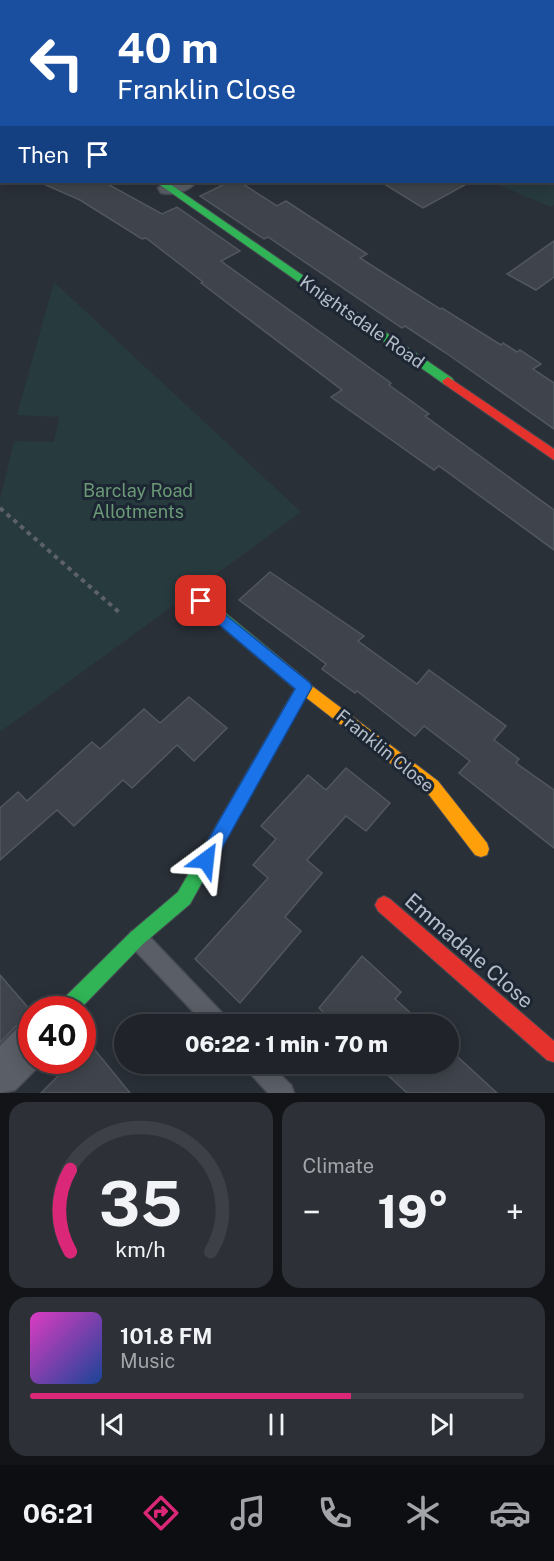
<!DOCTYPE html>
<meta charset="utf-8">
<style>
:root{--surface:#20242a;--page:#2d3036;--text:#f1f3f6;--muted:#a2a4a8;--line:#3d4147;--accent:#db2777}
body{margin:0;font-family:"Public Sans",sans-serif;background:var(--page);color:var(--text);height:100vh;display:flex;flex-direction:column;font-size:22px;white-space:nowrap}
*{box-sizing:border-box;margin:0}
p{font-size:20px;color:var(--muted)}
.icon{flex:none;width:33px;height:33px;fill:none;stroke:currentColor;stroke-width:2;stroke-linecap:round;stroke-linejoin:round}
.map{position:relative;height:1093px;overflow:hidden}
.panel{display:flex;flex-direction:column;gap:9px;padding:9px;background:#121417;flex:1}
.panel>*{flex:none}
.hud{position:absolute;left:0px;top:0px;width:555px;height:183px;box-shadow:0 3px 15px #0003,0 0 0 2px var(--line);background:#1a4fa0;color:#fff;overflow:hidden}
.speed{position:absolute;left:18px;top:996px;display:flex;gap:12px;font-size:30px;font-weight:700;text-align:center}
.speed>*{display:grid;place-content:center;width:78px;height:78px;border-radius:50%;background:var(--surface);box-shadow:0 3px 15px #0003,0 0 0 2px var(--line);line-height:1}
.speed .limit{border:9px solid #d22;background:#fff;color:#111}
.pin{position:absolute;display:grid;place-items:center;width:51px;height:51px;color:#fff;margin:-26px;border-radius:12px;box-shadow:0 3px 9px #0006}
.me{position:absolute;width:66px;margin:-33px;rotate:30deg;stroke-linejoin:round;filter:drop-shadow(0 0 4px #0008)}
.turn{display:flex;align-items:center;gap:21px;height:126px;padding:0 18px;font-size:27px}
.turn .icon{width:78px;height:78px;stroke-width:2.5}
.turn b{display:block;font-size:42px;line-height:51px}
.then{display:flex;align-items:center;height:57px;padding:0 18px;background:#0003;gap:12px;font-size:22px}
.big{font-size:45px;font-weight:800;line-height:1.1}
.panel .widget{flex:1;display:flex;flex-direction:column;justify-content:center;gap:9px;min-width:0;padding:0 21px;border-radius:18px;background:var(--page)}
.panel .dial{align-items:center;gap:0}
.dial svg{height:156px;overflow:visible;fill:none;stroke:var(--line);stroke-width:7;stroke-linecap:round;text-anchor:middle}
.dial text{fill:var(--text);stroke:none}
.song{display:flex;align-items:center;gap:18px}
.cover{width:72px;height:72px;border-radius:9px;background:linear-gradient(135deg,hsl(310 70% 55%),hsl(220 70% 35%))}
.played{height:6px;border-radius:3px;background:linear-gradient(90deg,var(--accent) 65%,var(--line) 65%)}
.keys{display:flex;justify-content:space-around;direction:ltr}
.heat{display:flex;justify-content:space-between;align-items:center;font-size:33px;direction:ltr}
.panel .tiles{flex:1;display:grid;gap:9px;grid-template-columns:1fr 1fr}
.widget:last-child{grid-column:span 2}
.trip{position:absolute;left:114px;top:1014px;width:345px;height:60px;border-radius:30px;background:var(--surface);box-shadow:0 3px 15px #0003,0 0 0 2px var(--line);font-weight:800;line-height:60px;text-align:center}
.menu{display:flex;height:96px;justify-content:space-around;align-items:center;background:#0d0e11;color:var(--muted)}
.menu .icon{width:42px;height:42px}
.menu .selected{color:var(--accent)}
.menu b{font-size:27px;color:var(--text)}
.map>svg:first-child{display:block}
.green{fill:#273a3e}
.building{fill:#3f444c;stroke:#52575f;stroke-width:1.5}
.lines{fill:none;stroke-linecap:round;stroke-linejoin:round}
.lane-casing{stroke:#484c55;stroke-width:3}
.street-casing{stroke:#484c55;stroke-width:3}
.fast-casing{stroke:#484c55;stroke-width:2}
.slow-casing{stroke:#484c55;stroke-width:2}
.jam-casing{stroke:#484c55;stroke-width:2}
.path-far1{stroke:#5c6268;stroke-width:2;stroke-dasharray:3 3;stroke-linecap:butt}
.path{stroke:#5c6268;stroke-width:4;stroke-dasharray:4.5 4.5;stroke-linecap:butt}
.lane{fill:#5a5e66;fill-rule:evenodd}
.street{fill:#5a5e66;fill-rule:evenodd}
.fast{fill:#30b455;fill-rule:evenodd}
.slow{fill:#ff9f0a;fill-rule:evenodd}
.jam{fill:#e5322d;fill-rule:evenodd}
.route{fill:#1a73e8;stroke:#114b97;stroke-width:1.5}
.labels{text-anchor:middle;stroke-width:6;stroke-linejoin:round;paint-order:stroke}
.street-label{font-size:18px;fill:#b4bcc9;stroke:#1d2633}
.park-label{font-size:18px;fill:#6b9a76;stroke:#1d2633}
.near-street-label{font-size:21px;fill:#b4bcc9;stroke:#1d2633}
</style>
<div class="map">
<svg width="554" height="1093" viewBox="0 0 554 1093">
<rect width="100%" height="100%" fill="#2a3038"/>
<g class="green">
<polygon points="0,0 370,0 2,2 1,118"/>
<polygon points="554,4 554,205 551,207 491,182 554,182"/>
<polygon points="54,282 301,512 0,732 0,500 14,441 54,442 59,417 17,415"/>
</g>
<g class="building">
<polygon points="39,182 104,182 162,214 177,207 240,251 221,261 391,383 389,385 429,414 425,416 554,510 554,550 439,466 434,470 331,397 342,390 201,283 203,282 146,238 142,239 80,200"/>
<polygon points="229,182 240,182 277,206 286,201 367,254 360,258 440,309 442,308 501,345 503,343 517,352 520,350 541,364 533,369 554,383 554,429 446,353 405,326 402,328 268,237 264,239 200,196"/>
<polygon points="381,182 470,182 423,208"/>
<polygon points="554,241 554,277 536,290 507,274"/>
<polygon points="270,572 364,636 358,641 417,684 429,670 506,726 494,740 519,759 516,763 554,790 554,848 459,773 470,761 424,726 415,736 357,691 355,693 322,669 326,664 239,600"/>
<polygon points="189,697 227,728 194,761 177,745 132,788 123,780 74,826 57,810 0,860 0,808 18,792 27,801 92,742 100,749 144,709 160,723"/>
<polygon points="346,768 390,803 366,831 346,816 307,860 322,873 285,917 301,931 240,1003 195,959 268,878 253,865 276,839 261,826 308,775 326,790"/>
<polygon points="362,956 401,992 395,999 423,1024 335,1024 319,1008"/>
<polygon points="0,975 32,1012 31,1021 15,1027 0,1043"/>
<polygon points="90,1044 130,1093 41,1093 74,1060 82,1060 82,1052"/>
<polygon points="448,1048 497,1093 407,1093 376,1064 448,1064"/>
</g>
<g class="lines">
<defs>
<g id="lane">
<polygon points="395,0 404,0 394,2"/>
<polygon points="138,929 145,932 226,1017 229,1024 205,1024 131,946 128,939 131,932"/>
<polygon points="244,1064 269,1064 291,1085 294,1093 268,1093 248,1071"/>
</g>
<g id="street">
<rect x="0" y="123" width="2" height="12"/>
<path d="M167 182H196C189 192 172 195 161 193L158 188Z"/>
<polygon points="32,1023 32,1060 45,1060 15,1090 0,1093 0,1046 17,1029"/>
</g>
<g id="fast">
<polygon points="156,182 167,182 452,378 454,381 452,384 444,384"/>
<polygon points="201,595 206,597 309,682 311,687 190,904 143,944 79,1010 57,1010 59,1003 131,932 178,892 295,689 196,605 194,601 196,597"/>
</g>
<polygon id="slow" points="304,680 438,781 487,843 489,849 487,855 481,857 475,855 426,791 299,692 297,687 299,682"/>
<g id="jam">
<polygon points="448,377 554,449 554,460 444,384 442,381"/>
<polygon points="384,896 390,899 554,1041 554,1062 547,1060 378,911 375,905 378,899"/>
</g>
</defs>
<use href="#lane" class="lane-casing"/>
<use href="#street" class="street-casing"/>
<use href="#fast" class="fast-casing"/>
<use href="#slow" class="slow-casing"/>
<use href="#jam" class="jam-casing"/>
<polyline class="path-far1" points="549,2 551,0"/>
<polyline class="path" points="0,508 120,613"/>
<use href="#lane" class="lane"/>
<use href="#street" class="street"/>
<use href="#fast" class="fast"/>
<use href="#slow" class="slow"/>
<use href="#jam" class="jam"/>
</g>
<polygon class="route" points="201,595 310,683 312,687 212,866 206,868 200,866 197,860 200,854 295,689 196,605 196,597"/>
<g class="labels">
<g class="street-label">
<text transform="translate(362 322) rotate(35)" y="6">Knightsdale Road</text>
<text transform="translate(385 751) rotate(39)" y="6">Franklin Close</text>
</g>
<g class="park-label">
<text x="138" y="497">Barclay Road<tspan x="138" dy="21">Allotments</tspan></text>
</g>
<g class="near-street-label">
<text transform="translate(469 951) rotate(41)" y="7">Emmadale Close</text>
</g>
</g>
</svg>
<div class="speed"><div class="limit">40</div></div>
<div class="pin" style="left:201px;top:601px;background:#d93025"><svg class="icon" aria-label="arrive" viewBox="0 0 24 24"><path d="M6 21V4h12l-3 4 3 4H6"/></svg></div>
<svg class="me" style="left:206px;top:860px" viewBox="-20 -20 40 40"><path d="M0-17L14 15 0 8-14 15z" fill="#1a73e8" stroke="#fff" stroke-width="4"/></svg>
<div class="trip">06:22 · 1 min · 70 m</div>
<div class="hud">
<div class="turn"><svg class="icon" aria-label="left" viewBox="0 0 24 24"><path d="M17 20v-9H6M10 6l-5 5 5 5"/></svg><div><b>40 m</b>Franklin Close</div></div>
<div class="then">Then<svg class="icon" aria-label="arrive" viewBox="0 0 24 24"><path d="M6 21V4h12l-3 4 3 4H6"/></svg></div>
</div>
</div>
<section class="panel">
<div class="tiles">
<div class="widget dial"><svg viewBox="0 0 100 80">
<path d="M14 69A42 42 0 1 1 86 69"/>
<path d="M14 69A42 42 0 0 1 14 27" stroke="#db2777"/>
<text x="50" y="56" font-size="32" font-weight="700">35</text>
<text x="50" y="72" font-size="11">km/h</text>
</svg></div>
<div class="widget"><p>Climate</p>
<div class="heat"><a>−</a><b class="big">19°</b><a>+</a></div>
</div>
<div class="widget">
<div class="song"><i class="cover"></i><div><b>101.8 FM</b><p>Music</p></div></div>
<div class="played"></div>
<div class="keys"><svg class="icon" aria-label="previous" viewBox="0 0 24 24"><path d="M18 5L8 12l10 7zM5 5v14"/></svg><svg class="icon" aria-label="pause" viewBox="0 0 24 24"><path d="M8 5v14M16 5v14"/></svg><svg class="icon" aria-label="next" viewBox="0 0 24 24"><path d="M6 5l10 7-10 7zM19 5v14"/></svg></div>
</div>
</div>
</section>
<nav class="menu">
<b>06:21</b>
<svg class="icon selected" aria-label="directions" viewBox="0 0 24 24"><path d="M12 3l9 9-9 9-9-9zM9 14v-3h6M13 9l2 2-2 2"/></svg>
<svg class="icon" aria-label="music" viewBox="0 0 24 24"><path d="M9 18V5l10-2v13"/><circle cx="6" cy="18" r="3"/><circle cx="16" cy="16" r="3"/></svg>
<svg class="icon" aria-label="phone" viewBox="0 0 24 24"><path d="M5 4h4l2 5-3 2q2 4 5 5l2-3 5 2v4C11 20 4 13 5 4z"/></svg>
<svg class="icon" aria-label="climate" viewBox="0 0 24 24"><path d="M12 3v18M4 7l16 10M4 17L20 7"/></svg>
<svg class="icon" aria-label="car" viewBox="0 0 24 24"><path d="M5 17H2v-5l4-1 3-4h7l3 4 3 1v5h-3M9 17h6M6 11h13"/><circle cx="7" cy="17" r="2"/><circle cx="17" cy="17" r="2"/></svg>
</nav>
